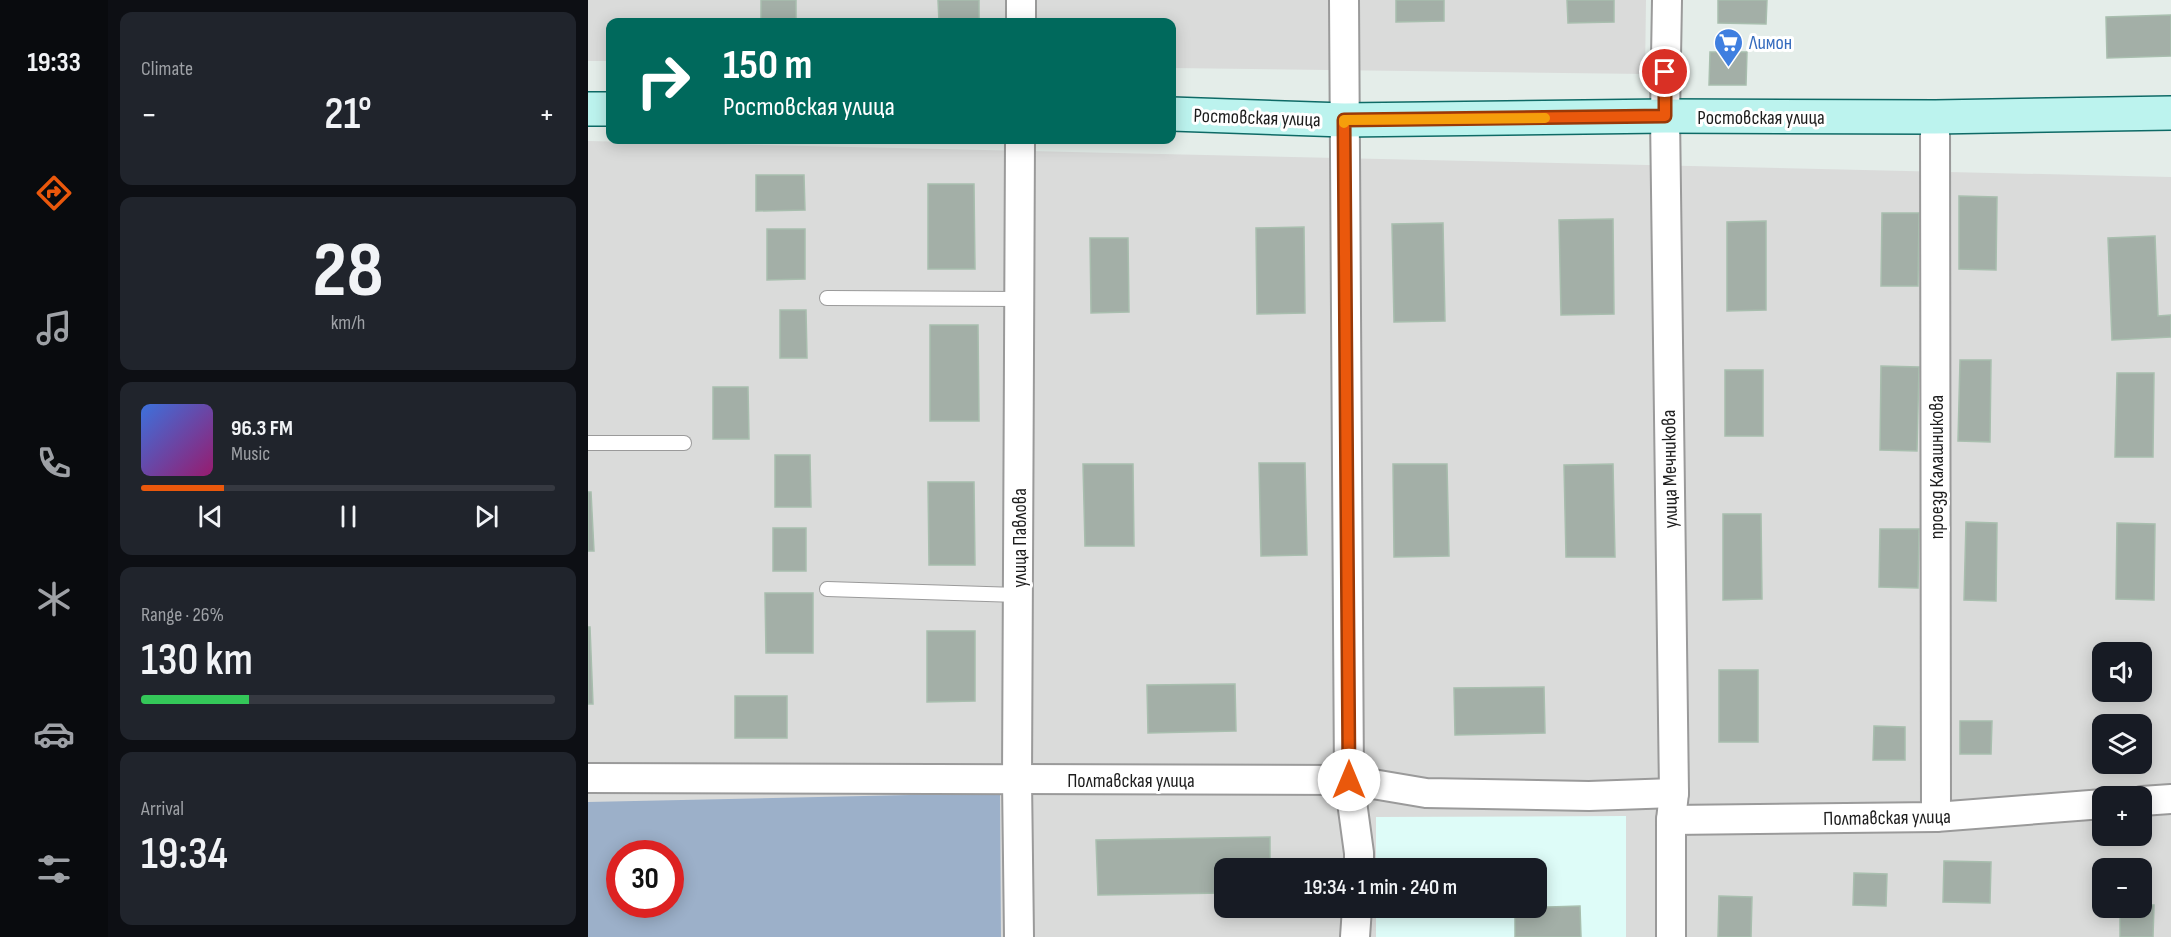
<!DOCTYPE html>
<meta charset="utf-8">
<style>
:root{--surface:#171b24;--page:#20242c;--text:#f1f3f6;--muted:#9ea1a6;--line:#363941;--accent:#ea580c}
body{margin:0;font-family:"Sofia Sans Condensed",sans-serif;background:var(--page);color:var(--text);height:100vh;display:flex;flex-direction:column;font-size:22px;white-space:nowrap}
*{box-sizing:border-box;margin:0}
p{font-size:20px;color:var(--muted)}
.icon{flex:none;width:33px;height:33px;fill:none;stroke:currentColor;stroke-width:2;stroke-linecap:round;stroke-linejoin:round}
.map{position:relative;flex:1;overflow:hidden}
.drawer{display:flex;flex-direction:column;gap:12px;padding:12px;background:#0d0f14;width:480px}
.drawer>*{flex:none}
.hud{position:absolute;left:18px;top:18px;width:570px;height:126px;border-radius:12px;box-shadow:0 3px 15px #0003;background:#00695c;color:#fff;overflow:hidden}
.controls{position:absolute;left:1504px;top:642px;display:grid;gap:12px}
.controls a{display:grid;place-items:center;width:60px;height:60px;border-radius:12px;background:var(--surface);box-shadow:0 3px 15px #0003;font-size:30px}
.speed{position:absolute;left:18px;top:840px;display:flex;gap:12px;font-size:30px;font-weight:700;text-align:center}
.speed>*{display:grid;place-content:center;width:78px;height:78px;border-radius:50%;background:var(--surface);box-shadow:0 3px 15px #0003;line-height:1}
.speed .limit{border:9px solid #d22;background:#fff;color:#111}
.pin{position:absolute;display:grid;place-items:center;width:51px;height:51px;color:#fff;margin:-26px;border:3px solid #fff;border-radius:50%;box-shadow:0 2px 6px #0007}
.me{position:absolute;width:66px;margin:-33px;rotate:0deg;stroke-linejoin:round;filter:drop-shadow(0 0 4px #0008)}
.turn{display:flex;align-items:center;gap:21px;height:126px;padding:0 18px;font-size:27px}
.turn .icon{width:78px;height:78px;stroke-width:2.5}
.turn b{display:block;font-size:42px;line-height:51px}
.big{font-size:45px;font-weight:600;line-height:1.1}
.drawer .widget{flex:1;display:flex;flex-direction:column;justify-content:center;gap:9px;min-width:0;padding:0 21px;border-radius:12px;background:var(--page)}
.drawer .dial{align-items:center;gap:0}
.dial b{font-size:78px;line-height:1}
.song{display:flex;align-items:center;gap:18px}
.cover{width:72px;height:72px;border-radius:9px;background:linear-gradient(135deg,hsl(220 70% 55%),hsl(320 70% 35%))}
.played{height:6px;border-radius:3px;background:linear-gradient(90deg,var(--accent) 20%,var(--line) 20%)}
.keys{display:flex;justify-content:space-around;direction:ltr}
.heat{display:flex;justify-content:space-between;align-items:center;font-size:33px;direction:ltr}
.charge{height:9px;border-radius:4px;background:linear-gradient(90deg,#34c759 26%,var(--line) 0)}
.trip{position:absolute;left:626px;top:858px;width:333px;height:60px;border-radius:12px;background:var(--surface);box-shadow:0 3px 15px #0003;font-weight:600;line-height:60px;text-align:center}
main{display:flex;flex:1;min-height:0}
.dock{display:flex;flex-direction:column;width:108px;justify-content:space-around;align-items:center;background:#090b0e;color:var(--muted)}
.dock .icon{width:42px;height:42px}
.dock .current{color:var(--accent)}
.dock b{font-size:27px;color:var(--text)}
.map>svg:first-child{display:block}
.residential{fill:#dadbda;fill-rule:evenodd}
.education{fill:#defcf8}
.forest{fill:#9cb0c9;fill-rule:evenodd}
.building{fill:#a3afa7;stroke:#a8beae;stroke-width:1.5}
.lines{fill:none;stroke-linecap:round;stroke-linejoin:round}
.lane-casing{stroke:#9a9a9a;stroke-width:16}
.street-casing{stroke:#9a9a9a;stroke-width:32}
.secondary-casing{stroke:#0e6a66;stroke-width:36}
.lane{stroke:#fff;stroke-width:14}
.street{stroke:#fff;stroke-width:28}
.secondary{stroke:#bcf3ee;stroke-width:33}
.route-casing{stroke:#983908;stroke-width:15}
.route{stroke:#ea580c;stroke-width:10}
.slow{stroke:#f59e0b;stroke-width:10}
.labels{text-anchor:middle;stroke-width:6;stroke-linejoin:round;paint-order:stroke}
.shop-label{font-size:20px;fill:#366cbe;stroke:#fff;text-anchor:start}
.street-label{font-size:20px;fill:#1d1d1d;stroke:#fff}
</style>
<main>
<nav class="dock">
<b>19:33</b>
<svg class="icon current" aria-label="directions" viewBox="0 0 24 24"><path d="M12 3l9 9-9 9-9-9zM9 14v-3h6M13 9l2 2-2 2"/></svg>
<svg class="icon" aria-label="music" viewBox="0 0 24 24"><path d="M9 18V5l10-2v13"/><circle cx="6" cy="18" r="3"/><circle cx="16" cy="16" r="3"/></svg>
<svg class="icon" aria-label="phone" viewBox="0 0 24 24"><path d="M5 4h4l2 5-3 2q2 4 5 5l2-3 5 2v4C11 20 4 13 5 4z"/></svg>
<svg class="icon" aria-label="climate" viewBox="0 0 24 24"><path d="M12 3v18M4 7l16 10M4 17L20 7"/></svg>
<svg class="icon" aria-label="car" viewBox="0 0 24 24"><path d="M5 17H2v-5l4-1 3-4h7l3 4 3 1v5h-3M9 17h6M6 11h13"/><circle cx="7" cy="17" r="2"/><circle cx="17" cy="17" r="2"/></svg>
<svg class="icon" aria-label="filters" viewBox="0 0 24 24"><path d="M4 7h16M4 17h16"/><circle cx="9" cy="7" r="2"/><circle cx="15" cy="17" r="2"/></svg>
</nav>
<section class="drawer">
<div class="widget"><p>Climate</p>
<div class="heat"><a>−</a><b class="big">21°</b><a>+</a></div>
</div>
<div class="widget dial"><b>28</b><p>km/h</p></div>
<div class="widget">
<div class="song"><i class="cover"></i><div><b>96.3 FM</b><p>Music</p></div></div>
<div class="played"></div>
<div class="keys"><svg class="icon" aria-label="previous" viewBox="0 0 24 24"><path d="M18 5L8 12l10 7zM5 5v14"/></svg><svg class="icon" aria-label="pause" viewBox="0 0 24 24"><path d="M8 5v14M16 5v14"/></svg><svg class="icon" aria-label="next" viewBox="0 0 24 24"><path d="M6 5l10 7-10 7zM19 5v14"/></svg></div>
</div>
<div class="widget"><p>Range · 26%</p><b class="big">130 km</b><div class="charge"></div></div>
<div class="widget"><p>Arrival</p><b class="big">19:34</b></div>
</section>
<div class="map">
<svg width="1583" height="937" viewBox="0 0 1583 937">
<rect width="100%" height="100%" fill="#e4ede9"/>
<g class="residential">
<polygon points="0,0 1058,0 1057,74 584,68 584,22 22,22 22,61 0,61"/>
<path d="M0 141 1583 177V937H0ZM1515 652H1554V692H1515ZM1515 724H1554V764H1515ZM1515 796H1554V836H1515ZM32 854H82V904H32ZM636 868H948V908H636ZM1515 868H1554V908H1515Z"/>
</g>
<polygon class="education" points="1038,816 1038,937 788,937 788,908 948,908 948,868 788,868 788,817"/>
<path class="forest" d="M412 793 413 937H0V802ZM32 854H82V904H32Z"/>
<g class="building">
<rect x="173" y="0" width="35" height="22"/>
<polygon points="350,0 391,0 391,22 351,22"/>
<polygon points="808,0 856,0 856,21 808,22"/>
<polygon points="979,0 1026,0 1026,22 980,23"/>
<polygon points="1130,0 1179,0 1178,24 1130,23"/>
<polygon points="1583,15 1583,56 1519,58 1518,17"/>
<polygon points="1122,52 1159,52 1158,85 1121,85"/>
<polygon points="168,175 216,175 217,210 168,211"/>
<polygon points="340,184 386,184 387,269 340,269"/>
<polygon points="1371,196 1409,197 1408,270 1371,269"/>
<polygon points="1294,213 1331,213 1330,286 1293,286"/>
<polygon points="1025,219 1026,314 973,315 971,220"/>
<polygon points="1178,221 1178,310 1139,311 1139,222"/>
<polygon points="855,223 857,321 806,322 804,224"/>
<polygon points="716,227 717,313 669,314 668,228"/>
<polygon points="179,229 217,229 217,279 179,280"/>
<polygon points="1567,236 1570,316 1583,315 1583,337 1524,340 1520,238"/>
<polygon points="502,238 540,238 541,312 503,313"/>
<polygon points="192,310 218,310 219,358 192,358"/>
<polygon points="342,325 390,325 391,421 342,421"/>
<polygon points="1372,360 1403,360 1402,442 1370,441"/>
<polygon points="1293,366 1331,367 1329,451 1292,450"/>
<rect x="1137" y="370" width="38" height="66"/>
<polygon points="1529,373 1566,373 1565,457 1527,457"/>
<polygon points="125,387 160,387 161,439 125,439"/>
<polygon points="187,455 222,455 223,507 187,507"/>
<polygon points="671,463 717,463 719,555 673,556"/>
<polygon points="495,464 545,464 546,546 497,546"/>
<polygon points="805,464 859,464 861,556 806,557"/>
<polygon points="1025,464 1027,557 978,557 976,465"/>
<polygon points="340,482 386,482 387,565 341,565"/>
<polygon points="0,492 3,492 6,551 0,551"/>
<polygon points="1135,514 1173,514 1174,599 1135,600"/>
<polygon points="1378,522 1409,523 1408,601 1376,600"/>
<polygon points="1529,523 1567,524 1566,600 1528,599"/>
<rect x="185" y="528" width="33" height="43"/>
<polygon points="1292,529 1331,529 1330,588 1291,587"/>
<polygon points="177,593 225,593 225,653 178,653"/>
<polygon points="0,627 2,627 5,704 0,704"/>
<polygon points="339,631 387,631 387,701 339,702"/>
<polygon points="1528,651 1562,652 1561,694 1527,693 1527,692 1554,692 1554,652"/>
<rect x="1131" y="670" width="39" height="72"/>
<polygon points="647,684 648,731 560,733 559,685"/>
<polygon points="956,687 957,733 867,735 866,688"/>
<rect x="147" y="696" width="52" height="42"/>
<polygon points="1515,720 1562,721 1561,764 1539,764 1554,764 1554,724 1515,724"/>
<polygon points="1372,721 1404,721 1403,754 1372,754"/>
<polygon points="1286,726 1317,727 1317,760 1285,760"/>
<polygon points="682,837 682,868 636,868 636,893 510,895 508,840"/>
<polygon points="1356,861 1403,862 1402,903 1355,902"/>
<polygon points="1266,873 1299,874 1298,906 1265,905"/>
<polygon points="1131,896 1164,897 1163,937 1130,937"/>
<polygon points="1554,905 1566,905 1565,937 1532,937 1532,908 1554,908"/>
<polygon points="992,906 993,937 927,937 927,908"/>
</g>
<g class="lines">
<defs>
<g id="lane">
<polyline points="239,298 432,299"/>
<polyline points="0,443 96,443"/>
<polyline points="239,589 430,595"/>
</g>
<g id="street">
<polyline points="756,0 761,780 771,853 771,868"/>
<polyline points="1079,0 1077,116 1086,793 1083,820 1083,937"/>
<polyline points="433,22 433,0"/>
<polyline points="1347,117 1348,817"/>
<polyline points="0,778 761,780 838,793 1001,796 1086,793"/>
<polyline points="1554,801 1583,799"/>
<polyline points="1083,820 1348,817 1515,804"/>
<polyline points="431,937 429,780 432,140"/>
<polyline points="767,937 769,908"/>
</g>
<g id="secondary">
<polyline points="0,109 22,109"/>
<polyline points="584,114 756,120 1077,116 1347,117 1583,113"/>
</g>
</defs>
<use href="#lane" class="lane-casing"/>
<use href="#street" class="street-casing"/>
<use href="#secondary" class="secondary-casing"/>
<use href="#lane" class="lane"/>
<use href="#street" class="street"/>
<use href="#secondary" class="secondary"/>
</g>
<g class="lines">
<defs>
<polyline id="route" points="761,780 756,120 1077,116 1077,72"/>
</defs>
<use href="#route" class="route-casing"/>
<use href="#route" class="route"/>
<polyline class="slow" points="756,123 756,120 957,118"/>
</g>
<defs>
<symbol id="supermarket-pin" viewBox="-11 -11 22 30"><path d="M0 17L-7.5 6A9.5 9.5 0 1 1 7.5 6Z" fill="#3f7fe0" stroke="#fff"/><path d="M-6-5.5h2.5l.6 2H6L4.5 2H-2.5L-4.4-4H-6ZM-1.5 3.2a1.3 1.3 0 1 0 .1 0ZM3 3.2a1.3 1.3 0 1 0 .1 0Z" fill="#fff"/></symbol>
</defs>
<g fill-rule="evenodd">
<use href="#supermarket-pin" x="1124" y="26" width="33" height="45"/>
</g>
<g class="labels">
<g class="shop-label">
<text x="1161" y="49">Лимон</text>
</g>
<g class="street-label">
<text transform="translate(669 117) rotate(2)" y="7">Ростовская улица</text>
<text x="1173" y="124">Ростовская улица</text>
<text transform="translate(1348 467) rotate(-90)" y="7">проезд Калашникова</text>
<text transform="translate(1081 469) rotate(-91)" y="7">улица Мечникова</text>
<text transform="translate(431 538) rotate(-90)" y="7">улица Павлова</text>
<text x="543" y="787">Полтавская улица</text>
<text transform="translate(1299 817) rotate(-1)" y="7">Полтавская улица</text>
</g>
</g>
</svg>
<div class="controls">
<a><svg class="icon" aria-label="sound" viewBox="0 0 24 24"><path d="M4 9h4l5-4v14l-5-4H4zM17 9q2 3 0 6"/></svg></a>
<a><svg class="icon" aria-label="layers" viewBox="0 0 24 24"><path d="M12 4l9 5-9 5-9-5zM3 14l9 5 9-5"/></svg></a>
<a>+</a>
<a>−</a>
</div>
<div class="speed"><div class="limit">30</div></div>
<div class="pin" style="left:1077px;top:72px;background:#d93025"><svg class="icon" aria-label="arrive" viewBox="0 0 24 24"><path d="M6 21V4h12l-3 4 3 4H6"/></svg></div>
<svg class="me" style="left:761px;top:780px" viewBox="-20 -20 40 40"><circle r="19" fill="#fff"/><path d="M0-13L10 11 0 6-10 11z" fill="#ea580c"/></svg>
<div class="trip">19:34 · 1 min · 240 m</div>
<div class="hud">
<div class="turn"><svg class="icon" aria-label="right" viewBox="0 0 24 24"><path d="M7 20v-9h11M14 6l5 5-5 5"/></svg><div><b>150 m</b>Ростовская улица</div></div>
</div>
</div>
</main>
